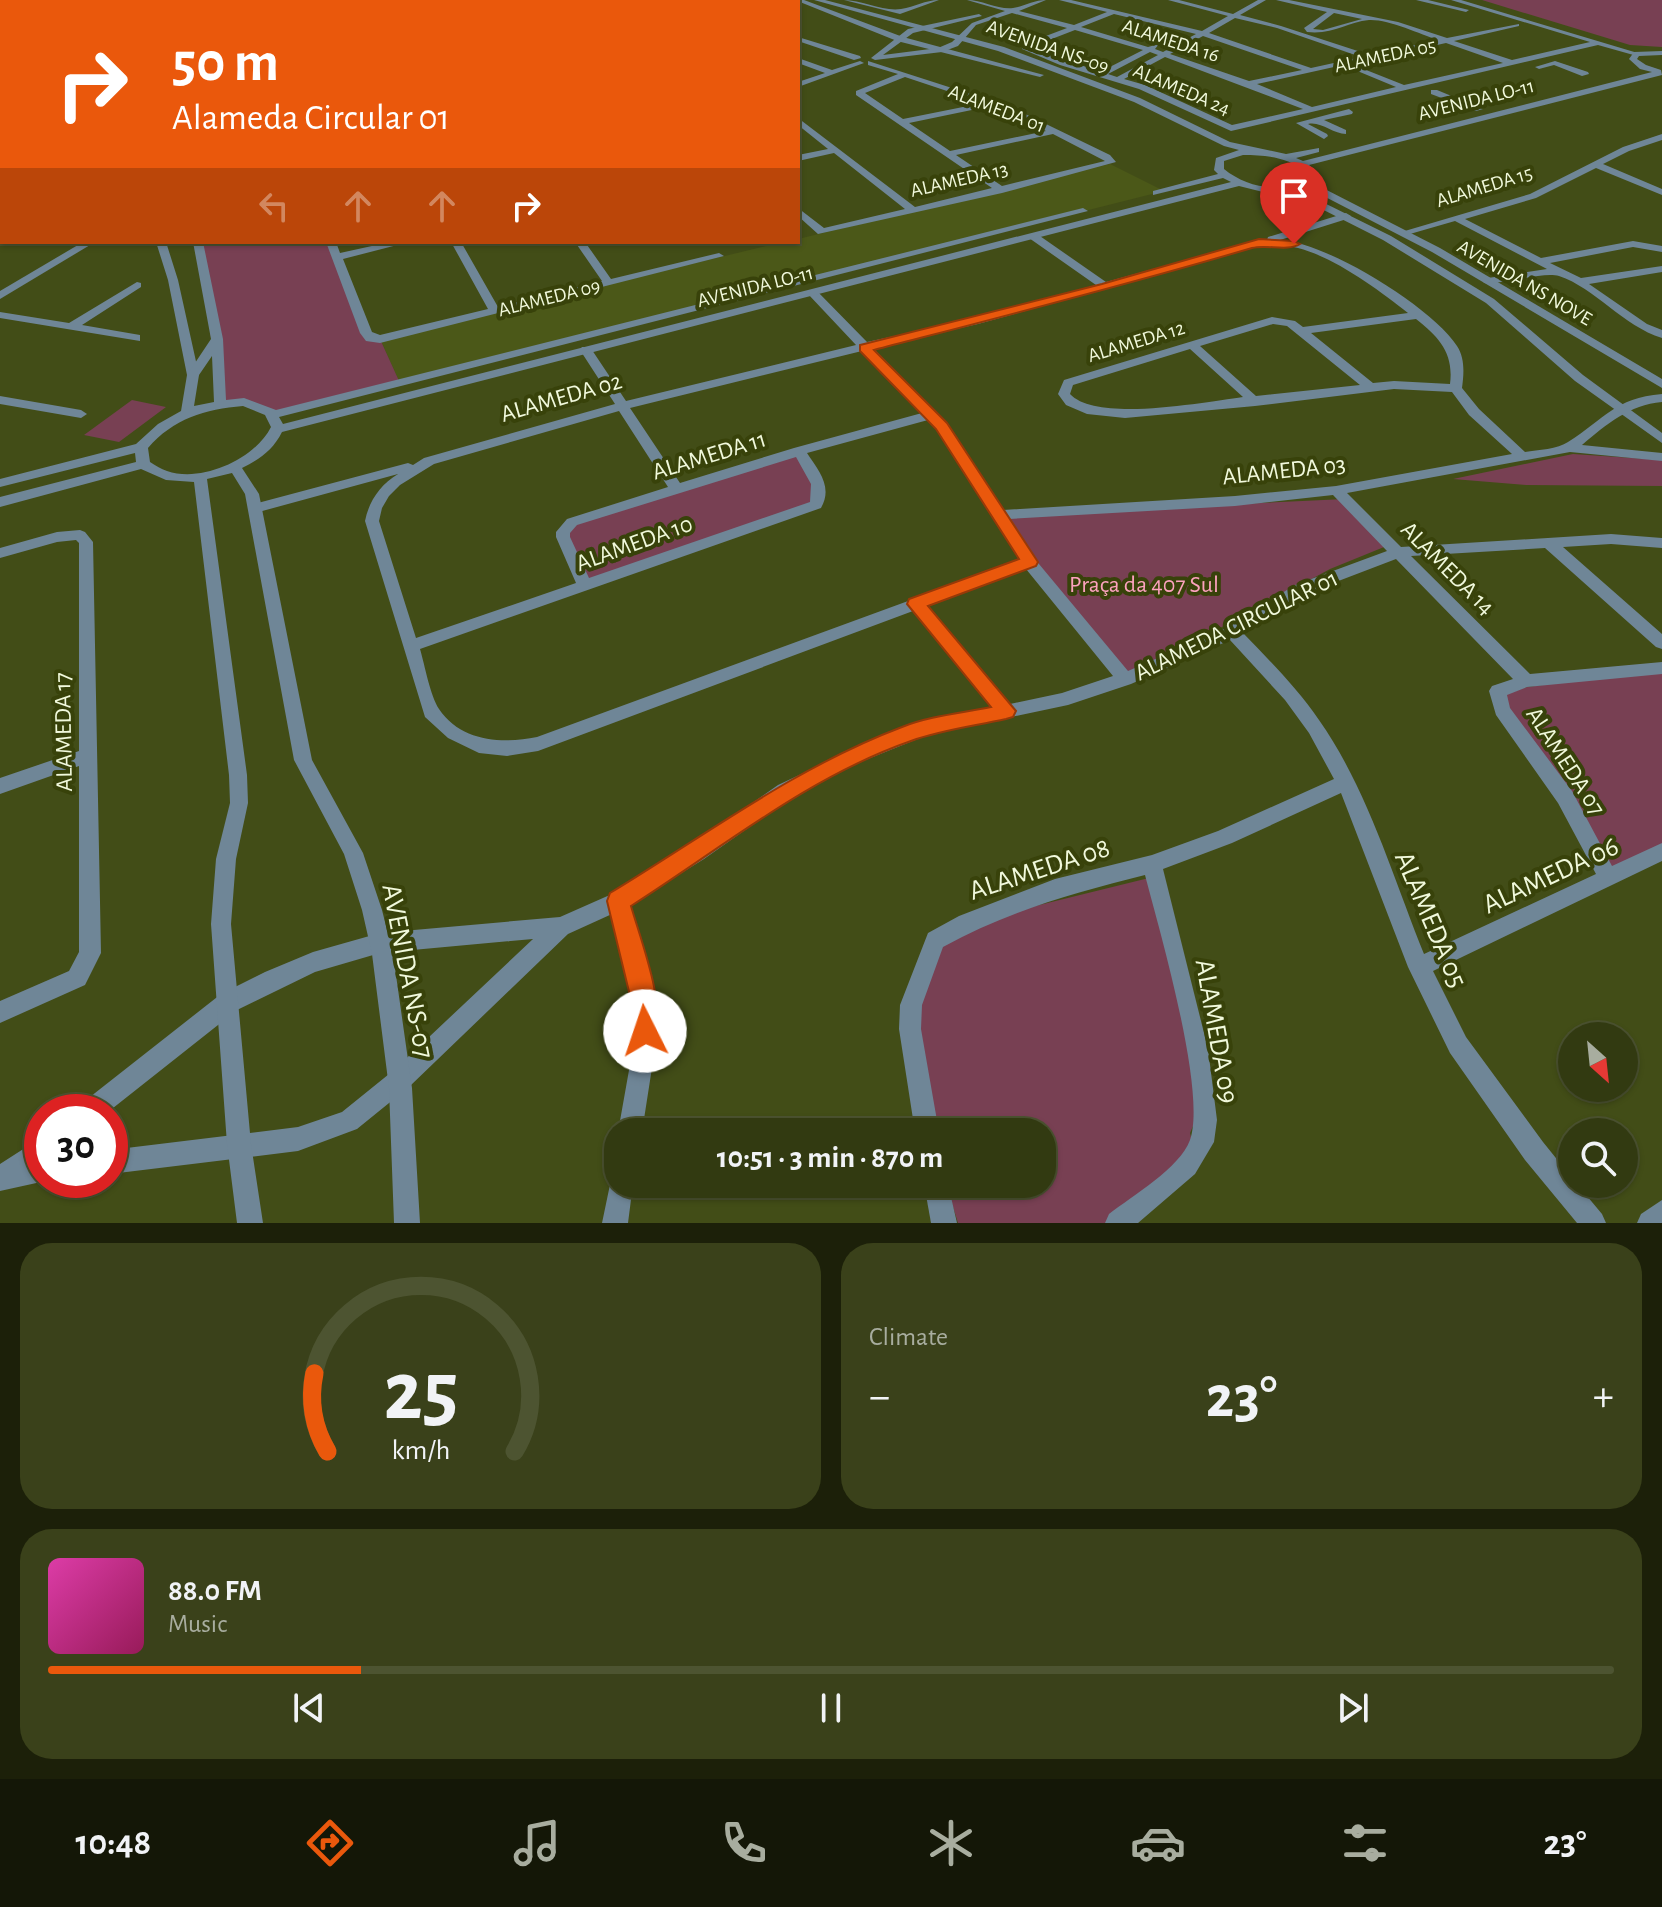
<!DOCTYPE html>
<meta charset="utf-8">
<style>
:root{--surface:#323a11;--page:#3a411a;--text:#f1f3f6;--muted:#a8ad9f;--line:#4d5431;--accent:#ea580c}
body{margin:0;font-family:"Alegreya Sans",sans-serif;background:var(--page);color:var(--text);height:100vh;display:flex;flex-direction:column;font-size:30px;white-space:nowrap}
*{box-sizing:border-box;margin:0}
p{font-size:26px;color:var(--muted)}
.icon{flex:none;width:44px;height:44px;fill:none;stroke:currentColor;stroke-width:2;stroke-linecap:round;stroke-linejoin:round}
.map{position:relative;height:1223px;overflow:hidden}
.details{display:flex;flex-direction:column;gap:20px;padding:20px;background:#1c2009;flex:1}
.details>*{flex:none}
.guide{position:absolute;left:0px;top:0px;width:800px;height:244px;box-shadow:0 2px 6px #0004,0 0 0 2px var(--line);background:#ea580c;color:#fff;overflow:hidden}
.needle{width:52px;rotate:153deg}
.controls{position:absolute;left:1558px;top:1022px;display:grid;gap:16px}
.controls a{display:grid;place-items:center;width:80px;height:80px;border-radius:50%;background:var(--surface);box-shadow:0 2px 6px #0004,0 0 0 2px var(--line);font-size:40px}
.speed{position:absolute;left:24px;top:1094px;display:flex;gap:16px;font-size:40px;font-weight:700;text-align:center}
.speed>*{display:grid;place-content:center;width:104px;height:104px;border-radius:50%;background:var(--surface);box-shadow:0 2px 6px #0004,0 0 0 2px var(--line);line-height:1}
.speed .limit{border:12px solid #d22;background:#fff;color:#111}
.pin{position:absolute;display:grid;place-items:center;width:68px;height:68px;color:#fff;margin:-82px -34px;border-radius:50% 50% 50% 0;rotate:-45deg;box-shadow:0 0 8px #0007}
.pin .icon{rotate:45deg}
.me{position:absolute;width:88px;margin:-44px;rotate:356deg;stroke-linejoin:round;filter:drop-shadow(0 0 6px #0008)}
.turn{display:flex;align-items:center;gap:28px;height:168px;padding:0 40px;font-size:36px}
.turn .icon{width:104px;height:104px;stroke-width:2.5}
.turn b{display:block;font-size:56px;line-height:68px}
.lanes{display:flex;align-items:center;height:76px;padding:0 40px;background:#0003;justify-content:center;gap:40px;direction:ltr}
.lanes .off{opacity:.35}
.big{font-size:60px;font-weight:600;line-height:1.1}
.details .widget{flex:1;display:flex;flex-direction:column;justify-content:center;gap:12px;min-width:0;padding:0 28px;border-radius:32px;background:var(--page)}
.details .dial{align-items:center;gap:0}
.dial svg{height:208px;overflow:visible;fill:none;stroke:var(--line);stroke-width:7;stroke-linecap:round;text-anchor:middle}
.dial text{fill:var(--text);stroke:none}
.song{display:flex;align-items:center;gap:24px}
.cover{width:96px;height:96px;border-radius:12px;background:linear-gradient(135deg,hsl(320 70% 55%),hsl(330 70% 35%))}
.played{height:8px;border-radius:4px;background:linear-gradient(90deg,var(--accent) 20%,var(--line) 20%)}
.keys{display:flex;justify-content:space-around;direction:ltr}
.heat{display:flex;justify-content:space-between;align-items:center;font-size:44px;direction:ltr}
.details .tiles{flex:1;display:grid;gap:20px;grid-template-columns:1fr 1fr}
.widget:last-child{grid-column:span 2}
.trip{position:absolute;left:604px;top:1118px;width:452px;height:80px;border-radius:32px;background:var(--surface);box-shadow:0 2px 6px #0004,0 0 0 2px var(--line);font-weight:600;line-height:80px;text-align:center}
.tab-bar{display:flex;height:128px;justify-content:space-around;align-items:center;background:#141707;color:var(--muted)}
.tab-bar .icon{width:56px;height:56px}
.tab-bar .selected{color:var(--accent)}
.tab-bar b{font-size:36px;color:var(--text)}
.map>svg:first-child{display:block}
.built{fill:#4b5818}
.green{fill:#784053}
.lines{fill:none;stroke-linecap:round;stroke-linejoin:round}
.minor{fill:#6f8697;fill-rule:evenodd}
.tertiary{fill:#6f8697;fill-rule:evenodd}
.route{fill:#ea580c;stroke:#983908;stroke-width:2}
.labels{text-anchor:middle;stroke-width:8;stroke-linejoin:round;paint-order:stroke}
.far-street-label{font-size:20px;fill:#f1f9dc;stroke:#38420a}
.street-label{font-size:24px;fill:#f1f9dc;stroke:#38420a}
.park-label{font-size:24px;fill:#fca2be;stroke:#38420a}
.near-street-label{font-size:28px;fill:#f1f9dc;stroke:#38420a}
</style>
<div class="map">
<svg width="1662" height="1223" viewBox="0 0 1662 1223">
<rect width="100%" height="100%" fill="#424d17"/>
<polygon class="built" points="1110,164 1164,191 400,383 380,339 783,242 798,242 798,239"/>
<g class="green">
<polygon points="1482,0 1662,0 1662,47 1630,45"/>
<polygon points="198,242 331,242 370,337 380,339 400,383 275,414 244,402 220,403"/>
<polygon points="132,400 166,407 119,442 84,435"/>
<polygon points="799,451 821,494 807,509 585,586 563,537 572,522"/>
<polygon points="1573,454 1662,460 1662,486 1526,485 1453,479"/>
<polygon points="1345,499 1389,545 1330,569 1125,679 1001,515"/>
<polygon points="1662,669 1662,852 1608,877 1498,691"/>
<polygon points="1153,877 1206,1096 1190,1133 1195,1153 1115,1223 958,1223 946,1184 1042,1184 1042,1132 931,1132 911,1005 935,940 966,923"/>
</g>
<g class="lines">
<g class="minor">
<rect x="77" y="0" width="6" height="2"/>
<rect x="129" y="0" width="6" height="2"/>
<rect x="148" y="0" width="6" height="2"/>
<polygon points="547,0 554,0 556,2 549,2"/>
<polygon points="624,0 631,0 633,2 626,2"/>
<polygon points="703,0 710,0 712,2 705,2"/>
<path d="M844 0C862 0 884 12 901 9 915 7 925 0 939 0L900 14Z"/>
<path d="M967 0C982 0 999 10 1013 8 1025 6 1034 0 1046 0L1019 11 1074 25 1107 12 1059 0H1071L1202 31 1228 16 1168 0H1179L1233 14 1258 0H1266L1240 15 1281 26 1370 55 1438 40C1420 34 1388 19 1369 20 1347 22 1333 35 1307 32L1304 28 1327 12 1276 0H1289L1398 22 1447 38 1519 24V26L1454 41 1512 60 1590 42 1451 0H1461L1641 54 1637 56 1598 45 1231 131 1139 89 1060 65 1022 49V45L1067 28 1012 13 976 25 958 46 942 52 875 60 871 58 908 29 979 14 982 16 913 33 883 55 938 48 952 42 972 23 1005 11ZM1334 13 1362 19 1323 30 1313 29ZM1114 14 1196 34 1163 52 1155 49 1159 44 1148 47 1081 27ZM1235 18 1277 28 1361 57 1311 68 1209 33ZM1075 30 1143 50 1100 72 1031 47ZM1203 36 1302 70 1249 81 1170 54ZM1446 43 1503 63 1404 85 1351 64ZM1150 52 1158 55 1117 77 1108 74ZM1165 57 1303 109 1232 125 1145 85 1124 79ZM1343 65 1396 87 1312 107 1257 84Z"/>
<polygon points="1416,0 1428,0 1469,10 1466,12"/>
<polygon points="0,4 2,4 0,9"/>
<rect x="0" y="27" width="2" height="4"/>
<polygon points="798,37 860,56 861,58 854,60 798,41"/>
<polygon points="798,58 832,70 860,61 864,63 798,87 798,82 825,73 798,63"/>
<path d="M868 61 1011 107 1110 155 1116 162 1002 193 818 234 798 216V208L824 228 905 209 834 153 798 161V155L828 149 798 125V118L915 207 992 188 856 95V91L898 74 868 65ZM905 77 983 103 903 119 865 93ZM991 106 1046 131 950 151 909 123ZM1053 134 1105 161 1002 186 956 155Z"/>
<polygon points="1555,61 1588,72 1589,74 1582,76 1554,65 1539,69 1535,67"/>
<polygon points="1431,90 1437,90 1483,109 1476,111 1431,94"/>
<rect x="0" y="107" width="2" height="5"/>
<path d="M1349 109 1353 112 1352 114 1324 120 1346 130V134C1333 134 1321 121 1308 124L1327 134 1328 136 1324 139 1296 123Z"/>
<polygon points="2,125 2,132 0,133 0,126"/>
<path d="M1662 134V140L1629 151 1603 164 1662 189V195L1596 168 1536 198 1465 219 1541 258 1633 241 1662 246V252L1633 247 1550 263 1581 278 1662 266V272L1589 284 1647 324 1662 330V338C1623 326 1595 288 1559 276 1543 271 1504 285 1484 283L1483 281 1488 278 1547 269 1455 221 1403 236 1398 233 1530 194 1623 147Z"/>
<rect x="0" y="165" width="2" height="6"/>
<rect x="0" y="196" width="2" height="6"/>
<path d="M1346 213 1351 216 1350 218 1280 240C1326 242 1432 307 1457 346 1465 358 1464 374 1462 388L1479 409 1525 452C1538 450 1558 449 1568 442 1605 419 1614 398 1662 394V402C1629 405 1607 424 1582 445L1662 453V461L1570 452 1347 493 1401 547 1611 534 1662 538V548L1611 544 1563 547 1662 634V649L1656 647 1545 548 1411 556 1530 674 1662 662V674L1527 687 1507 695 1510 708 1572 791 1612 866 1662 843V861L1433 971 1466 1037 1543 1142 1572 1178V1184H1577L1602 1214 1606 1223H1577L1525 1160 1450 1053 1408 967 1341 793 1232 843 1163 869 1208 1049 1217 1120 1214 1142 1195 1174 1138 1223H1105L1109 1214C1132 1196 1180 1168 1190 1140 1207 1092 1159 929 1145 875 1074 893 1008 911 943 947L922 1005 921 1029 939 1132H915L899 1029 900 1005 928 933 959 916 1055 879 1152 855 1218 831 1334 779 1309 733 1285 700 1230 640 1131 684 1068 705 930 734 858 763 792 797 704 859 630 905 657 1011 656 1042 642 1132H618L634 1042 635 1011 612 914 568 934 410 1086 357 1129 298 1151 110 1174V1150L298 1127 342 1112 394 1070 533 939 380 953 315 972 237 1010 108 1112H77L81 1104 221 994 265 972 313 952 380 933 560 917 612 894 690 847 778 785 846 753 928 720 992 707 913 611 538 751 507 756 479 753 448 738 425 717 365 521C369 501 380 485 398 474L255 513 248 508 250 505 408 463 413 465 424 458 615 404 580 350 582 347H590L626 401 856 345 808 294V290H816L867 342 972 319 1096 285 1029 238V234H1037L1106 282 1255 241 1267 240 1268 237ZM1259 246C1272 246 1286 245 1298 248 1334 257 1379 290 1408 313L1303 327 1295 321 1272 317 1064 380 1058 394 1066 405 1087 414 1125 418 1255 406 1394 389 1452 392 1469 415 1512 454 1336 486 1235 496 1003 510 947 424 873 348 978 324ZM1416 319C1439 337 1454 353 1450 384L1394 381 1373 383 1311 333ZM1273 324 1287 326 1360 385 1256 396 1200 346ZM1190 349 1243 397C1204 402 1097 423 1070 394L1073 385ZM862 351 922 413 794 448 680 483 630 408ZM619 411 668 487 567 519 556 532V537L576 583 416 638 379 521 382 508 389 496 400 485 434 464ZM928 420 937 429 1020 560 537 737C503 744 461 742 439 709 430 695 425 666 420 649L821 508C833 487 819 471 807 453ZM796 457 811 484 810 502 589 578 570 537V533L577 525ZM1333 495 1387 551 1295 585 1226 628 1128 671 1034 558 1009 519 1235 506ZM1396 559 1513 679 1492 686 1489 691 1496 715 1558 803 1596 874 1424 954C1393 877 1367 788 1319 720 1297 688 1270 661 1243 633L1307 593ZM1026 569 1113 676 1062 693 1010 704 927 606Z"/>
<polygon points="0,229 2,229 0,236"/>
<polygon points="83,242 95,242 0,299 0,291"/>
<polygon points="156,242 166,242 178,280 199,375 197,378 193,379 187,375 168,280"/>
<polygon points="326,242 336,242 340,253 390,242 409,242 343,259 372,332 380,335 488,309 451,242 461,242 498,307 602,281 575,242 585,242 611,279 719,253 724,256 380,343 366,341 360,333"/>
<polygon points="137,282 141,283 141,287 82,325 140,335 140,341 0,318 0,312 69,323"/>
<polygon points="0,396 81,410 87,414 81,418 0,404"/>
<polygon points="80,530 85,532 93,542 101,953 85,985 0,1023 0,1001 69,971 79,952 79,766 0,794 0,778 79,751 79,543 76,540 57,542 0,558 0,548 57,532"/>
<polygon points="42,1137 42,1180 50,1180 0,1191 0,1164"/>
<polygon points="618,1173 618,1184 633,1184 628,1223 602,1223 612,1175"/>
<polygon points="924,1184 948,1184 957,1223 931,1223"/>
<polygon points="1662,1200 1662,1223 1637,1223 1641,1214"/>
</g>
<g class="tertiary">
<polygon points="795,0 804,0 903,37 1044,75 1040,77 897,41"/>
<path d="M814 0H825L1004 47 1140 98 1230 142 1286 154 1319 148V152L1296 158 1303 161 1652 72 1640 69 1629 59 1634 52 1662 51V55L1639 56 1637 59 1646 65 1661 70 1662 75 1309 165 1315 170 1313 183 1440 248 1662 379V388L1432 252 1306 187 1298 190 1391 236 1494 299 1583 375 1662 433V443L1575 381 1486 303 1383 240 1288 192H1263L1239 186 282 432C273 450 260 459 242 468L259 494 312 760 363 853 382 910 393 954 412 1088 420 1223H394L389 1088 372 954 362 910 344 854 294 760 245 494 232 473 207 479 247 775 248 803 236 859 231 924 251 1144 263 1223H237L227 1144 211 924 216 859 230 803 229 775 194 482 166 480 141 469 0 507V497L136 462 135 453 0 487V479L136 444 158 424 181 411 187 375 211 339 193 242H203L223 339 226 400 244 398 276 410 1083 208 1088 211 279 417 283 424 1231 182 1223 178 1153 195V191L1218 174 1214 170 1216 158 1239 150 1224 146 1134 102 998 51ZM1243 155C1266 155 1287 157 1305 171V180C1279 194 1246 187 1224 169V161ZM212 356 214 402 194 406 199 375ZM243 406 265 415 271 427C255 459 202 483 167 471 161 469 155 465 150 462L148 448C173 419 205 409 243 406Z"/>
<polygon points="0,43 2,43 0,48"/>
</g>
</g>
<path class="route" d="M1259 239 1294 241 1300 244C1287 252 1267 244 1252 248 1127 285 1001 317 874 350L947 423 1038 562 1036 566 928 606 1016 711 1013 717 1006 719C975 726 941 730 911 741 808 777 722 848 631 906 641 941 667 1007 654 1040L645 1044 636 1040 632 1031 631 1000 607 901 610 893C706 835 796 767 902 727 929 716 962 713 991 707L907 604 909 599 1019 559 936 429 860 351V345L1102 284Z"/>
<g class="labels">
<g class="far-street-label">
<text transform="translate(1171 40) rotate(18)" y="7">ALAMEDA 16</text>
<text transform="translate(1048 46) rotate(19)" y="7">AVENIDA NS-09</text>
<text transform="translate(1385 55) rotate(-12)" y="7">ALAMEDA 05</text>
<text transform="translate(1182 89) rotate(23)" y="7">ALAMEDA 24</text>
<text transform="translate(1476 99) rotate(-14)" y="7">AVENIDA LO-11</text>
<text transform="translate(997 108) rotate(21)" y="7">ALAMEDA 01</text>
<text transform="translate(959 179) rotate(-13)" y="7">ALAMEDA 13</text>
<text transform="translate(1484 186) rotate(-17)" y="7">ALAMEDA 15</text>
<text transform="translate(1525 282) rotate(30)" y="7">AVENIDA NS NOVE</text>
<text transform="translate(755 286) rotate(-14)" y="7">AVENIDA LO-11</text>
<text transform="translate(549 297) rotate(-14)" y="7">ALAMEDA 09</text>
<text transform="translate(1136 341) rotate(-17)" y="7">ALAMEDA 12</text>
</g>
<g class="street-label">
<text transform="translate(561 397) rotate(-16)" y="8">ALAMEDA 02</text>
<text transform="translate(709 455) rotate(-17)" y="8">ALAMEDA 11</text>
<text transform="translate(1284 470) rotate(-6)" y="8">ALAMEDA 03</text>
<text transform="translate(634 543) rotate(-20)" y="8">ALAMEDA 10</text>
<text transform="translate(1448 568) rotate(45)" y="8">ALAMEDA 14</text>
<text transform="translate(1236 625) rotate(-26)" y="8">ALAMEDA CIRCULAR 01</text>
<text transform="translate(63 732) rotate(-91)" y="8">ALAMEDA 17</text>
<text transform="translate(1566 761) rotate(57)" y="8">ALAMEDA 07</text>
</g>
<g class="park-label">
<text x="1144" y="592">Praça da 407 Sul</text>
</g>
<g class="near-street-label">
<text transform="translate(1039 868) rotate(-18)" y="10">ALAMEDA 08</text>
<text transform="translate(1550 874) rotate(-25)" y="10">ALAMEDA 06</text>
<text transform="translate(1432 919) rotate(67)" y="10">ALAMEDA 05</text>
<text transform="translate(409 971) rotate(79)" y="10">AVENIDA NS-07</text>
<text transform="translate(1218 1031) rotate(80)" y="10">ALAMEDA 09</text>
</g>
</g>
</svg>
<div class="controls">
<a><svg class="needle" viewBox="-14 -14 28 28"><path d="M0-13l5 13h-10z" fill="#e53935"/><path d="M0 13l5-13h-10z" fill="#a8ad9f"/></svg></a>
<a><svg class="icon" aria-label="search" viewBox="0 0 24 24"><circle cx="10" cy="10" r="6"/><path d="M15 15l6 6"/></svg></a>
</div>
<div class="speed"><div class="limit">30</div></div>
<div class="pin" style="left:1294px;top:244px;background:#d93025"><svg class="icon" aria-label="arrive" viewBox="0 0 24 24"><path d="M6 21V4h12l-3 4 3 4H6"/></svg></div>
<svg class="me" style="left:645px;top:1031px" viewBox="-20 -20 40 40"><circle r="19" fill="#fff"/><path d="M0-13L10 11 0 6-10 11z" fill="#ea580c"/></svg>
<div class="trip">10:51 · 3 min · 870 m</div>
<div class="guide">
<div class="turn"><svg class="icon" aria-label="right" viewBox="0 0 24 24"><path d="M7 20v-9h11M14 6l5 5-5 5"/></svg><div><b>50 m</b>Alameda Circular 01</div></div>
<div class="lanes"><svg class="icon off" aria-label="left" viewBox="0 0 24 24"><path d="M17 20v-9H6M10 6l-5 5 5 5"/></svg><svg class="icon off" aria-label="ahead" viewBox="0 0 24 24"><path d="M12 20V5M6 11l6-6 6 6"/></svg><svg class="icon off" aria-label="ahead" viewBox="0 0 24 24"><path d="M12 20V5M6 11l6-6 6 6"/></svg><svg class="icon" aria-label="right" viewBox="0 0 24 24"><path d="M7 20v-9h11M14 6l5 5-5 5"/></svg></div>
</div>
</div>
<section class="details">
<div class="tiles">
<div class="widget dial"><svg viewBox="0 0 100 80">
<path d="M14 69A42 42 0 1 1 86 69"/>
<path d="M14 69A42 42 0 0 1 9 39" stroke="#ea580c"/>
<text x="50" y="56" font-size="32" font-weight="700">25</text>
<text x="50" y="72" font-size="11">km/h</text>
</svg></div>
<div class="widget"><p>Climate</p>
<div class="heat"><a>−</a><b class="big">23°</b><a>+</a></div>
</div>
<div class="widget">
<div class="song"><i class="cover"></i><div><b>88.0 FM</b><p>Music</p></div></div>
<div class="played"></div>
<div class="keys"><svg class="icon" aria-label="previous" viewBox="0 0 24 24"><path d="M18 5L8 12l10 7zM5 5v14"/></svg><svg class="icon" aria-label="pause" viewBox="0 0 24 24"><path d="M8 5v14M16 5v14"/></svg><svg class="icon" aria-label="next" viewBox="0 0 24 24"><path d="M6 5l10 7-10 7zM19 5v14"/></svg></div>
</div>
</div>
</section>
<nav class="tab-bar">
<b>10:48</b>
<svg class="icon selected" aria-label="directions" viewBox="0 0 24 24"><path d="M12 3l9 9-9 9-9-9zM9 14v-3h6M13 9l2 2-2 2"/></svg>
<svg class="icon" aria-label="music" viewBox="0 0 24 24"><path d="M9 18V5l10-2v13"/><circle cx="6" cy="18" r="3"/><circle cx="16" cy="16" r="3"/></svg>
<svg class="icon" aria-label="phone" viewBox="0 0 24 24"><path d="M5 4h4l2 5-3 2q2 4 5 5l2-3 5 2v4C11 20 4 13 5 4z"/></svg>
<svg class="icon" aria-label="climate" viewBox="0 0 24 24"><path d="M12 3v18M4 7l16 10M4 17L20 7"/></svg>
<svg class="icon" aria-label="car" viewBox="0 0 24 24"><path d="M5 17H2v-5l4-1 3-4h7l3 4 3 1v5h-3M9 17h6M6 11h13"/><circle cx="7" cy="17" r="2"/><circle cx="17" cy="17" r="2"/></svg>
<svg class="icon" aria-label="filters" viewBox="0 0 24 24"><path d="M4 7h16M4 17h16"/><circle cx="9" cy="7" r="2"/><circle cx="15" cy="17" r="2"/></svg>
<b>23°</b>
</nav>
